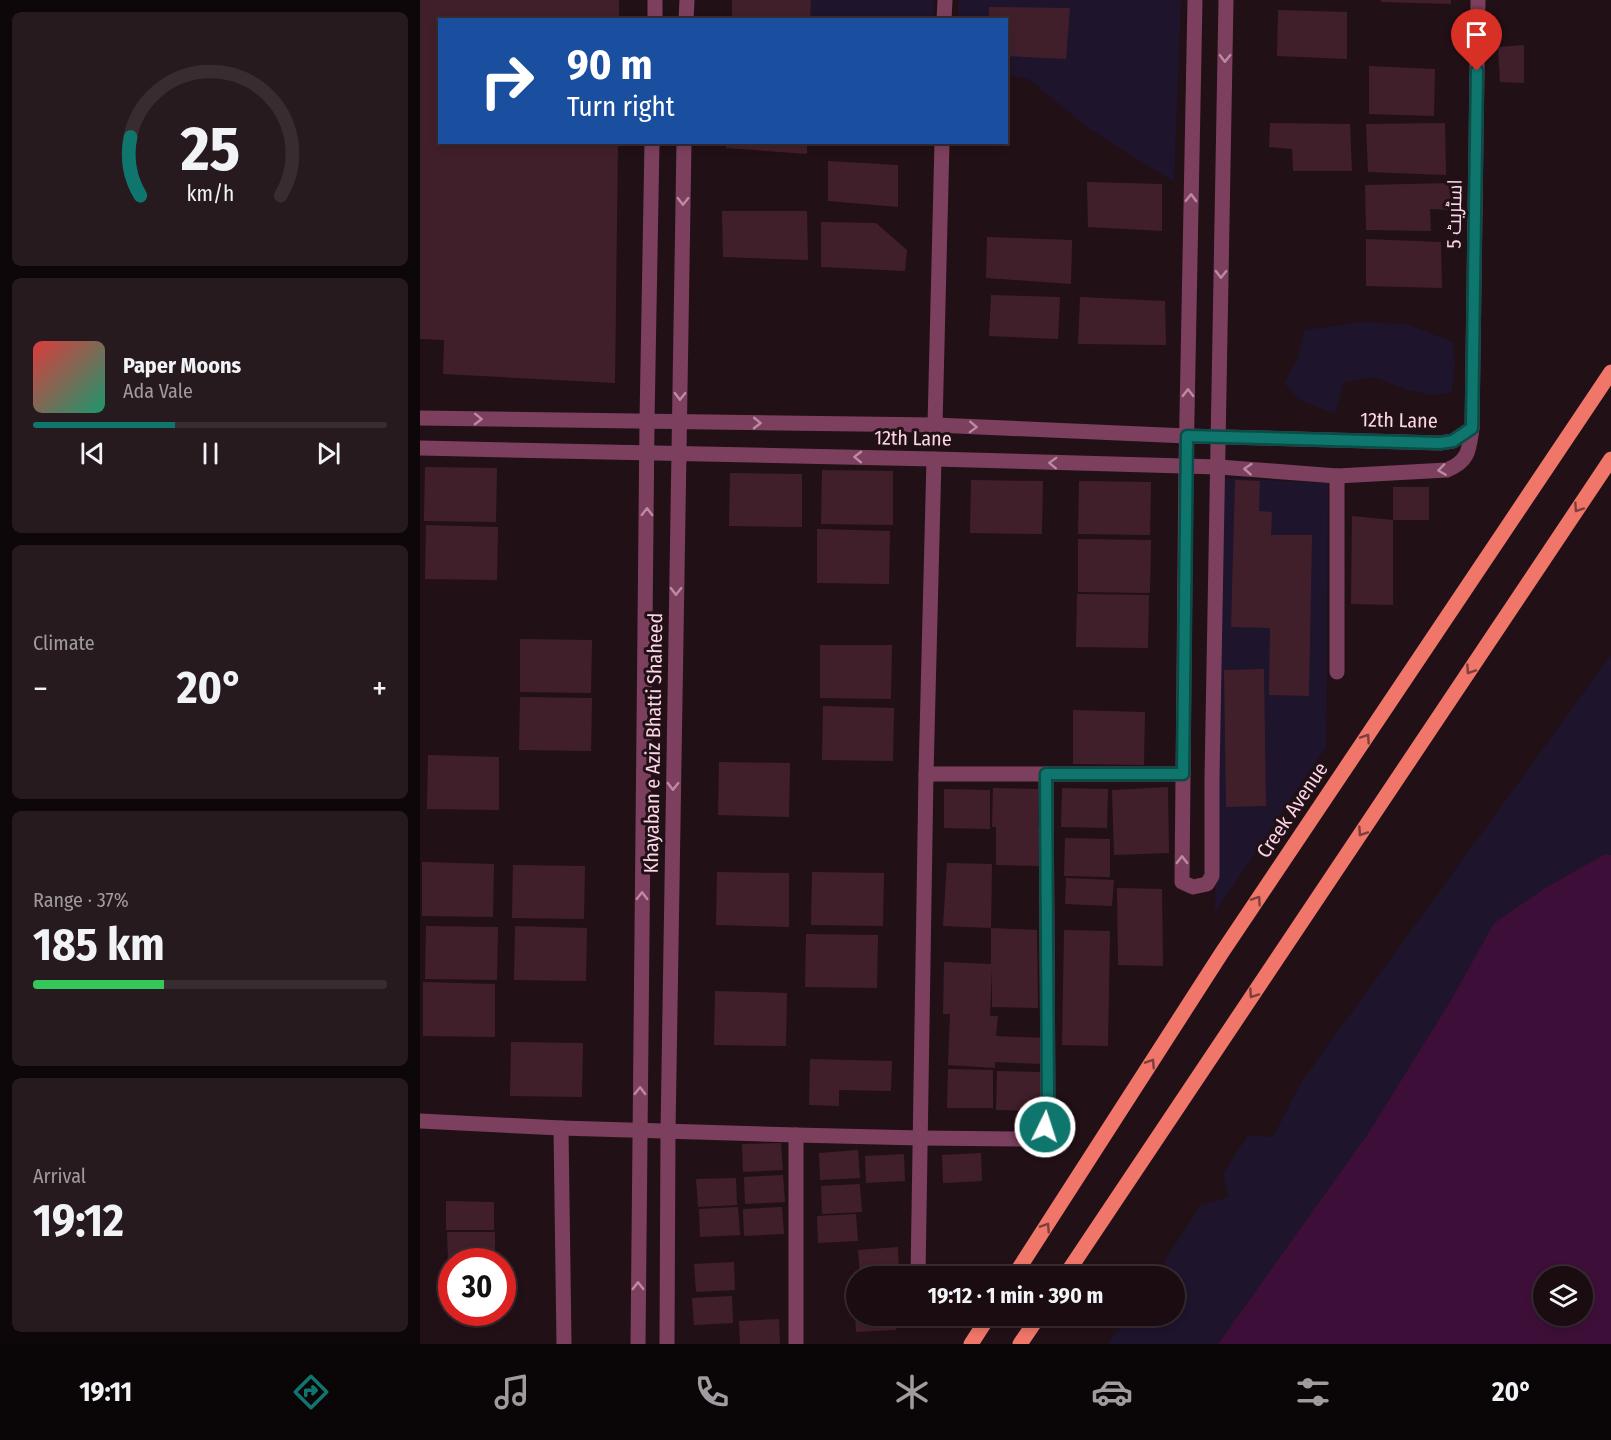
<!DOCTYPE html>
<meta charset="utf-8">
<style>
:root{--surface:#1a0c11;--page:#271a1f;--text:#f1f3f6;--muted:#9f9b9f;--line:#382c31;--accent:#0f766e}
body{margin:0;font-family:"Fira Sans Condensed",Cairo,sans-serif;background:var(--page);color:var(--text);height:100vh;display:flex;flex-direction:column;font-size:22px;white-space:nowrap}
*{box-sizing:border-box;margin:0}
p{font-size:20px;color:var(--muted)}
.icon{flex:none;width:33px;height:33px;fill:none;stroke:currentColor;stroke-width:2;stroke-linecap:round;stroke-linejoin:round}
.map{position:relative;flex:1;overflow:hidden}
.panel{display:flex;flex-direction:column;gap:12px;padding:12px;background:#0e0709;width:420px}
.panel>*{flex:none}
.guide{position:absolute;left:18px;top:18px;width:570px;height:126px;border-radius:0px;box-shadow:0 3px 9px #0003,0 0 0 2px var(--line);background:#1a4fa0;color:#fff;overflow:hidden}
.buttons{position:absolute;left:1113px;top:1266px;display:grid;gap:12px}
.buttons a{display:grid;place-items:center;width:60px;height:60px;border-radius:50%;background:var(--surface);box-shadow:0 3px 9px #0003,0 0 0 2px var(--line);font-size:30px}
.speed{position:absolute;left:18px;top:1248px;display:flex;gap:12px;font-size:30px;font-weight:700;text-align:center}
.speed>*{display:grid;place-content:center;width:78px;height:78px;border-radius:50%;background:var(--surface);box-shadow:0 3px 9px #0003,0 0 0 2px var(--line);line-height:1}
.speed .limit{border:9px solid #d22;background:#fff;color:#111}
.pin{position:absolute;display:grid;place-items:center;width:51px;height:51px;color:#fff;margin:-62px -26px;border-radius:50% 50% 50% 0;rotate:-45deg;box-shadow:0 0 6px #0007}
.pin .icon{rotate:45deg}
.me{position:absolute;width:66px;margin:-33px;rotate:4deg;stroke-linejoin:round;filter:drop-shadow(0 0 4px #0008)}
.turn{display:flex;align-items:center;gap:21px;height:126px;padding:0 30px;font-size:27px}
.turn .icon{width:78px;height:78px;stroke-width:2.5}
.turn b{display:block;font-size:42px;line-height:51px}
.big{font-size:45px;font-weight:700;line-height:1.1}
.panel .tile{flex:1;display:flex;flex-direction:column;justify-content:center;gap:9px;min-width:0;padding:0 21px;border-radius:9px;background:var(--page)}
.panel .dial{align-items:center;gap:0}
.dial svg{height:156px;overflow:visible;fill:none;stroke:var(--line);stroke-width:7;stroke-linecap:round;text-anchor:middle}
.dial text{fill:var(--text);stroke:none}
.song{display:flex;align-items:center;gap:18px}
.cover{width:72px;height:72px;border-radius:9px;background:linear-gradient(135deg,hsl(0 70% 55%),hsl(160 70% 35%))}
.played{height:6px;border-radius:3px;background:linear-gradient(90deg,var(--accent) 40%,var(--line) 40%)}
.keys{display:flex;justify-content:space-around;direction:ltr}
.heat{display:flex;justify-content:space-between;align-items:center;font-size:33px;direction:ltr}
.charge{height:9px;border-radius:4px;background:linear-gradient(90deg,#34c759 37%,var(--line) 0)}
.trip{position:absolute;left:426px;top:1266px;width:339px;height:60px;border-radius:30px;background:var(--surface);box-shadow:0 3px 9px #0003,0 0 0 2px var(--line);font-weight:700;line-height:60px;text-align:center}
.tab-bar{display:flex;height:96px;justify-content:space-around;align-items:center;background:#0a0507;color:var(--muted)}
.tab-bar .icon{width:42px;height:42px}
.tab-bar .current{color:var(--accent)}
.tab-bar b{font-size:27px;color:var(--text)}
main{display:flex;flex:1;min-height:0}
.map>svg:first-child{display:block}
.green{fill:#1e142c}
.water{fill:#3d0f38;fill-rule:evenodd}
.building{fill:#411f2a}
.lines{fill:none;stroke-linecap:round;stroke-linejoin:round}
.minor{stroke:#7c405e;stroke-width:15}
.major{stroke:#ef7669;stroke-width:15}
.oneway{stroke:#bc8ba2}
.oneway2{stroke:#7e3e3c}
.route-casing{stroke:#0a4d48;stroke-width:15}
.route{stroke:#0f766e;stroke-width:10}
.labels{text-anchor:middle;stroke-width:6;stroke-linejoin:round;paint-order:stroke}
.street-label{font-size:20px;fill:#fbd6e5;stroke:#221017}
</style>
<main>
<section class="panel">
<div class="tile dial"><svg viewBox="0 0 100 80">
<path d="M14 69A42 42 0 1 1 86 69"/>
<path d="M14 69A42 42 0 0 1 9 39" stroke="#0f766e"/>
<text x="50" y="56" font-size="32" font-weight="700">25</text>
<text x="50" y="72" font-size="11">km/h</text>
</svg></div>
<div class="tile">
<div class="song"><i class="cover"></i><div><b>Paper Moons</b><p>Ada Vale</p></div></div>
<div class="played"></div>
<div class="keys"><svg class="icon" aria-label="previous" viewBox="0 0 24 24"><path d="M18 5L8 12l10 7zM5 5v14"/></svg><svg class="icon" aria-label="pause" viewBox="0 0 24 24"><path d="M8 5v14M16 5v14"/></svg><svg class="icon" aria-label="next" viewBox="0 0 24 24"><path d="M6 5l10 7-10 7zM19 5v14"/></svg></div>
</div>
<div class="tile"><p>Climate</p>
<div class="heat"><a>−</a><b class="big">20°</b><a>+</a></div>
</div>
<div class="tile"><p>Range · 37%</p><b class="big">185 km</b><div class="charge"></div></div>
<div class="tile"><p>Arrival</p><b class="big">19:12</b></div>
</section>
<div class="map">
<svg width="1191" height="1344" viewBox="0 0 1191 1344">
<rect width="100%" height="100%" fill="#221017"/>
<g class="green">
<polygon points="318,0 514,0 513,19 339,19"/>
<polygon points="539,0 761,0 754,182 668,128 609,79 587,75 586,20 539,19"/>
<polygon points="941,322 986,324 1033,342 1035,367 1032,393 1011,395 987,390 954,377 924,382 915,414 880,400 864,383 877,360 885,330"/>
<polygon points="804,478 908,483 906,747 795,913"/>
<polygon points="1191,655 1191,855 1185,854 1125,888 1074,923 1031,1000 949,1132 798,1344 688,1344 697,1331 715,1316 754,1316 754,1276 740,1276 747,1257 781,1205 808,1197 803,1174 828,1135 853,1137 882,1081"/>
</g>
<path class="water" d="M1185 854 1191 855V1344H798L949 1132 1031 1000 1074 923 1125 888ZM1124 1276H1162V1316H1124Z"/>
<g class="building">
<polygon points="0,0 199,0 199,20 20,20 20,142 198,142 195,383 23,374 24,340 0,339"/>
<polygon points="312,0 391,0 390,20 312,20"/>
<polygon points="961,0 1031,0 1031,4 961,2"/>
<polygon points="569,7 650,8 646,59 586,56 586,20 569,20"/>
<polygon points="858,10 927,12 927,59 857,56"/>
<polygon points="1104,45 1104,83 1080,82 1078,47"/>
<polygon points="949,66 1015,69 1014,116 949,114"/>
<polygon points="850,123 930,124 932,171 873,171 872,149 849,147"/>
<polygon points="1025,123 1026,175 948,172 946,124"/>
<polygon points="306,142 387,142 387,154 306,148"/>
<polygon points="408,161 478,165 478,207 408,201"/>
<polygon points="667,182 742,184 742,231 668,227"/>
<polygon points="1032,183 1030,210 1010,209 1011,231 946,230 945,185"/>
<polygon points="302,211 387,211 388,260 303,257"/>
<polygon points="401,222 456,223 487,250 485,271 401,267"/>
<polygon points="567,237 652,240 651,284 566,278"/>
<polygon points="946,239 1021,242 1022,288 946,286"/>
<polygon points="571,295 640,297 638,339 569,336"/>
<polygon points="660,297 745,301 746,345 658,344"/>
<polygon points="5,467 77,468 76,522 4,521"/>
<polygon points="402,470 473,471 473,525 401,524"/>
<polygon points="310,473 382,474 382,527 309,526"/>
<polygon points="551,480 623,481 622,534 550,533"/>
<polygon points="815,480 840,481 839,511 852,512 851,535 892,535 889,696 849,695 850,628 811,627"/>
<polygon points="659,481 731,482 730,535 658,534"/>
<rect x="973" y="487" width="36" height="33"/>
<polygon points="932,516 973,520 973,605 931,604"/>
<polygon points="6,525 78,527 77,580 5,579"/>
<polygon points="397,529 470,531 469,584 397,583"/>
<polygon points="658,539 731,540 730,593 658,592"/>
<polygon points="657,594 729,595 728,648 656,647"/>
<polygon points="100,639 172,640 171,693 100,692"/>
<polygon points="400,645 472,645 471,699 400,698"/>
<polygon points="844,669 846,806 806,807 804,670"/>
<polygon points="100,697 172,698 171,751 99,750"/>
<polygon points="403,706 474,708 473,761 402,760"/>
<polygon points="653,710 725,712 724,765 653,764"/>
<polygon points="8,755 79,757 79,810 7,809"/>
<polygon points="299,762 370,763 369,817 298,815"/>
<polygon points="748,787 749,853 694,855 692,790"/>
<polygon points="573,788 618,789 618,827 622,827 621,866 576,865 576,827 572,827"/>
<polygon points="642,788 688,789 687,828 641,827"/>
<polygon points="524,789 570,790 570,829 524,828"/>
<polygon points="645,838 690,839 690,877 644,876"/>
<polygon points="2,862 74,864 73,917 2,916"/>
<polygon points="527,863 572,864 571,928 617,930 618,1008 572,1007 572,968 570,1016 578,1016 576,1036 625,1038 623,1064 575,1062 575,1068 528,1065 530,1014 523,1014 524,962 571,964 571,928 523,926"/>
<polygon points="93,865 165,866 164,919 92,918"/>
<polygon points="297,872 369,873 369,927 296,925"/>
<polygon points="392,872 464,873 463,926 391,925"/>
<polygon points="646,878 694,880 692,906 645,904"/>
<polygon points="697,888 742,889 743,966 698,965"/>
<polygon points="6,926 78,927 77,980 5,979"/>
<polygon points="95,926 167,928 166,981 94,980"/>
<polygon points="644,930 690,931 688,1046 642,1045"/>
<polygon points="386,934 458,935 457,988 385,987"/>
<polygon points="3,982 75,984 75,1037 3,1036"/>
<polygon points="295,991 367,993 366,1046 294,1045"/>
<polygon points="91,1042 163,1043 162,1097 90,1096"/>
<polygon points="390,1059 472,1061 471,1091 419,1090 419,1106 389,1105"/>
<polygon points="528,1069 573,1070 573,1108 527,1108"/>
<polygon points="577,1071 622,1072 622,1111 576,1110"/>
<polygon points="361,1143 363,1170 323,1172 322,1144"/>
<polygon points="438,1150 440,1178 400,1180 399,1153"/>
<polygon points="561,1153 562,1181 523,1183 522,1155"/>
<polygon points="484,1154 485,1181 446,1183 445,1156"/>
<polygon points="363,1175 365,1202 325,1204 324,1177"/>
<polygon points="316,1178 317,1205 278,1207 276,1179"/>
<polygon points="440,1184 442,1212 402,1214 401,1186"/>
<polygon points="26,1201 74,1202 74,1230 26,1230"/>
<polygon points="318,1207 320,1235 280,1237 279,1209"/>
<polygon points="362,1207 364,1234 324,1236 323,1209"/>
<polygon points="436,1214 438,1241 398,1243 397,1216"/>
<polygon points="27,1232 75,1232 75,1260 28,1261"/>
<polygon points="478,1247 479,1275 440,1276 438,1250"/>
<polygon points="314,1262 315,1290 276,1292 274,1264"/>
<polygon points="312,1296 313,1323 274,1325 272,1298"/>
<polygon points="435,1316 475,1316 476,1330 436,1332"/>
<polygon points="359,1319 360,1344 320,1344 319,1321"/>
</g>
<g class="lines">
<g class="minor">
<polyline points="775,0 766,467 762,882 773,887 787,884 792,876 792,779 806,0"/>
<polyline points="235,20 235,0"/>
<polyline points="266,20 267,0"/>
<polyline points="524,20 525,0"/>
<polyline points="0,418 515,425 767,436 1020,443 1033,441 1052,428"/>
<polyline points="515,425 522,142"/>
<path d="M0 448 514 459 799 467 917 476 1027 470C1049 461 1049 450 1052 428L1058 0"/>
<polyline points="917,476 917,672"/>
<polyline points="506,774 763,774"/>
<polyline points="0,1121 141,1128 376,1135 500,1138 599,1139 617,1137 625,1127 628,1101 626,774"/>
<polyline points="141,1128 144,1344"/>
<polyline points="376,1135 376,1344"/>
<polyline points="498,1276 506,774 514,459"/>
<polyline points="218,1344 227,421 232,142"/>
<polyline points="247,1344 248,1132 264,142"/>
</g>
<g class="major">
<polyline points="594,1276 801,954 1191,372"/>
<polyline points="645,1276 1191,459"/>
<polyline points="551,1344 569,1316"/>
<polyline points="600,1344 619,1316"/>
</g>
</g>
<defs><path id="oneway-chevron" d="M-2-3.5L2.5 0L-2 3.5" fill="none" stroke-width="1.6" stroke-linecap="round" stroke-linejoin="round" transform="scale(1.5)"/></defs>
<g class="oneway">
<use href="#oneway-chevron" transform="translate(805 58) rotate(91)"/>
<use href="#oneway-chevron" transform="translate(771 198) rotate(-89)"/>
<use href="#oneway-chevron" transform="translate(263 201) rotate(91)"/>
<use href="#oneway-chevron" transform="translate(801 274) rotate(91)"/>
<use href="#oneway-chevron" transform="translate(768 393) rotate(-89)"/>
<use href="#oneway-chevron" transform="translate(260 396) rotate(91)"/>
<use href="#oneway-chevron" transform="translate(58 419) rotate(1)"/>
<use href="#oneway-chevron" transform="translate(337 423) rotate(1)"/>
<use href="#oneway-chevron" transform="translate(553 427) rotate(2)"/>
<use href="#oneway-chevron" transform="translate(438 457) rotate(-179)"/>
<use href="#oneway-chevron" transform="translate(633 463) rotate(-178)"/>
<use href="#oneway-chevron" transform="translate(828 469) rotate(-176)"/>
<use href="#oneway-chevron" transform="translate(1022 470) rotate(172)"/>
<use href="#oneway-chevron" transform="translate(227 512) rotate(-89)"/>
<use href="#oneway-chevron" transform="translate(256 591) rotate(91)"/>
<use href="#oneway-chevron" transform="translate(253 786) rotate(91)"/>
<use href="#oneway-chevron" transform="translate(762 860) rotate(-90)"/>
<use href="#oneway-chevron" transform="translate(222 896) rotate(-89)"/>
<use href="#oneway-chevron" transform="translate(220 1091) rotate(-89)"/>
<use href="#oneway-chevron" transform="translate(218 1286) rotate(-90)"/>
</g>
<g class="oneway2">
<use href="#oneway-chevron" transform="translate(1158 508) rotate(124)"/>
<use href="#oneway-chevron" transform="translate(1050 670) rotate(124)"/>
<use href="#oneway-chevron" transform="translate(946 738) rotate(-56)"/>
<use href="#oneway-chevron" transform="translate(942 832) rotate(124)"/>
<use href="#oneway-chevron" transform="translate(837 900) rotate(-56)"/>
<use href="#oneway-chevron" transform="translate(833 994) rotate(124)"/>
<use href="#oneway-chevron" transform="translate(731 1063) rotate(-57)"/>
<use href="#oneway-chevron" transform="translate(626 1227) rotate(-57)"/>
</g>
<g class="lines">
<defs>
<polyline id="route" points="625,1127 628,1101 626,774 763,774 767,436 1020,443 1033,441 1052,428 1057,71"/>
</defs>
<use href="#route" class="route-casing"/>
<use href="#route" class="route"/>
</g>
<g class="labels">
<g class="street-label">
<text transform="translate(1034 214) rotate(-89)" y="7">اسٹریٹ 5</text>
<text transform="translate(979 420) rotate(1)" y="7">12th Lane</text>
<text transform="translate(493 438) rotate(1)" y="7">12th Lane</text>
<text transform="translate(233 743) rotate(-89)" y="7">Khayaban e Aziz Bhatti Shaheed</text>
<text transform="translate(872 810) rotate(-56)" y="7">Creek Avenue</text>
</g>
</g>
</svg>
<div class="buttons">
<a><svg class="icon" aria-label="layers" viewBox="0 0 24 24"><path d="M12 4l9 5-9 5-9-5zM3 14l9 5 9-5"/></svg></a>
</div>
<div class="speed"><div class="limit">30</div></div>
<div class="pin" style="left:1057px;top:71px;background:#d93025"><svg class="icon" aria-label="arrive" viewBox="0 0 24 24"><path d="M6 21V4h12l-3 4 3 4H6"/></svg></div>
<svg class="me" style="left:625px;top:1127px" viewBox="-20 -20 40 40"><circle r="17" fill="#0f766e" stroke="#fff" stroke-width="3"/><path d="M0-11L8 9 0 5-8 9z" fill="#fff"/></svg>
<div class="trip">19:12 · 1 min · 390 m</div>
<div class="guide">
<div class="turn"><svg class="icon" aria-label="right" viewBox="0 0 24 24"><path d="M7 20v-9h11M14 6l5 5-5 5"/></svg><div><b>90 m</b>Turn right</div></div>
</div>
</div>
</main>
<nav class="tab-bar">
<b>19:11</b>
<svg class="icon current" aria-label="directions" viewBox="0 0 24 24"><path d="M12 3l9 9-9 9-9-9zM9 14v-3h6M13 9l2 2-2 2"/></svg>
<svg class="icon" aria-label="music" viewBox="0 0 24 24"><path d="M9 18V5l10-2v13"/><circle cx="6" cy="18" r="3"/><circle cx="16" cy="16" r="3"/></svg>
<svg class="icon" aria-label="phone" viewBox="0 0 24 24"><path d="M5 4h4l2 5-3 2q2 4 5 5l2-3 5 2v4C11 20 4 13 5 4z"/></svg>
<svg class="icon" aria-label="climate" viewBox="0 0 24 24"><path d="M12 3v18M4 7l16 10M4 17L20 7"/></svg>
<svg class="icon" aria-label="car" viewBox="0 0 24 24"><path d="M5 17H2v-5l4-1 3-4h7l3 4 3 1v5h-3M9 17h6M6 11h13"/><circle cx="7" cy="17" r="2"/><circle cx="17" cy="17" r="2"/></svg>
<svg class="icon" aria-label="filters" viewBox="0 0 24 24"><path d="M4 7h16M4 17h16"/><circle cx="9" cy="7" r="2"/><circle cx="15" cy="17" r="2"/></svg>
<b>20°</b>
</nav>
